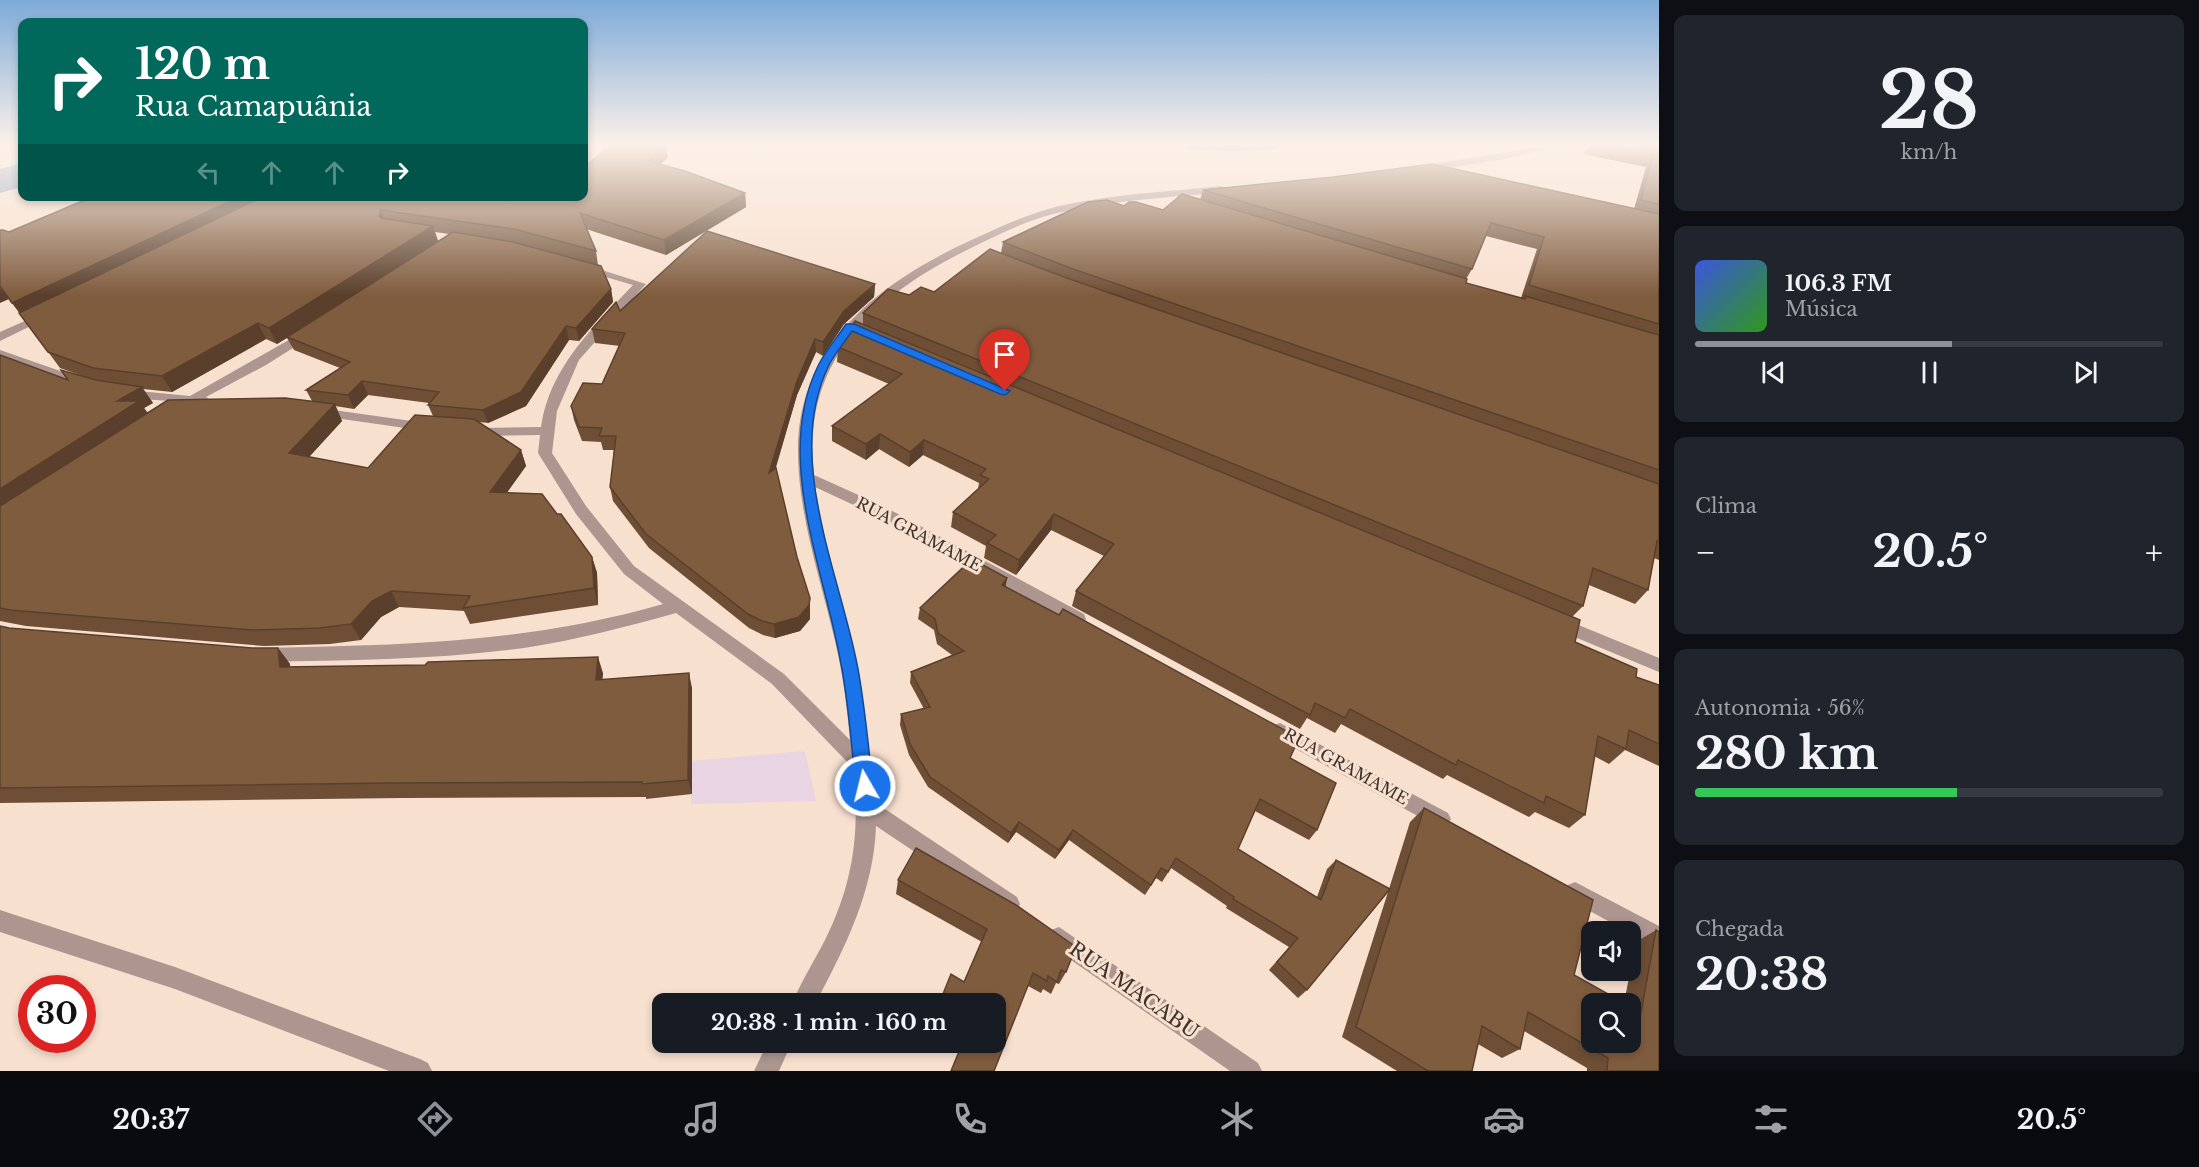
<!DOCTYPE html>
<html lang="pt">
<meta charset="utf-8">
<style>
:root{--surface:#171b24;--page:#20242c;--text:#f1f3f6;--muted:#9ea1a6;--line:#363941;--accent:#8c9099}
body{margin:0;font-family:"Libre Baskerville",serif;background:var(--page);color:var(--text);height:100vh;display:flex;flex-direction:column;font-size:22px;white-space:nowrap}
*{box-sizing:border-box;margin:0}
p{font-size:20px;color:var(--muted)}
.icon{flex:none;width:33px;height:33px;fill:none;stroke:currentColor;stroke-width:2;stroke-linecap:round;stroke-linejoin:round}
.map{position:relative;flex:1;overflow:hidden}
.details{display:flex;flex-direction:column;gap:15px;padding:15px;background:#0d0f14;width:540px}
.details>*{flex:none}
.guide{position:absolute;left:18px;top:18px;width:570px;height:183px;border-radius:12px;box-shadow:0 3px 9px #0003;background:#00695c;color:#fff;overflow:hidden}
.buttons{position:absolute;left:1581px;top:921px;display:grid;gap:12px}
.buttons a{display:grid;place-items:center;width:60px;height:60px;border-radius:12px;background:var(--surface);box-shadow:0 3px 9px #0003;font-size:30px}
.speed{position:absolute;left:18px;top:975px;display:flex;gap:12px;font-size:30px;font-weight:700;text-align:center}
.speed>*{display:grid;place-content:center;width:78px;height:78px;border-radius:50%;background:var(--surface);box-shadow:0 3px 9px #0003;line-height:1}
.speed .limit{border:9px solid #d22;background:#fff;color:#111}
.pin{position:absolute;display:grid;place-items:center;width:51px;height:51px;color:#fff;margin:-62px -26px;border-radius:50% 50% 50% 0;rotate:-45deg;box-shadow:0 0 6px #0007}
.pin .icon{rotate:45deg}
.me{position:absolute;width:66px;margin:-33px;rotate:352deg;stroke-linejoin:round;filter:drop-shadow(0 0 4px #0008)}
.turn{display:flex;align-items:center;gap:21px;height:126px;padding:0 18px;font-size:27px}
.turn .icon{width:78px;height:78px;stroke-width:2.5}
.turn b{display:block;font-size:42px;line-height:51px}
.lanes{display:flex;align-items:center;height:57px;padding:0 18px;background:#0003;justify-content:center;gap:30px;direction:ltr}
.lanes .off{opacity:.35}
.big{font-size:45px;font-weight:700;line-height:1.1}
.details .card{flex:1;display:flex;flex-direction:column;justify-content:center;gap:9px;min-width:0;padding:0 21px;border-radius:12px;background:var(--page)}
.details .dial{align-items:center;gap:0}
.dial b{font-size:78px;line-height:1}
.song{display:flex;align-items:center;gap:18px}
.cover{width:72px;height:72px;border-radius:9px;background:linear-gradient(135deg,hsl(230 70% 55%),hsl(110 70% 35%))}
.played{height:6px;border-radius:3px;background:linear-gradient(90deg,var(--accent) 55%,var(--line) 55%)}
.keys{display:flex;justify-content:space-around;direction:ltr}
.heat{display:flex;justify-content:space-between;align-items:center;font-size:33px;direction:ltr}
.charge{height:9px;border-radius:4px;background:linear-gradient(90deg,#34c759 56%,var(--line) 0)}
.trip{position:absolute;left:652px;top:993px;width:354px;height:60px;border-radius:12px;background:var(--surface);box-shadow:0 3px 9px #0003;font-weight:700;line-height:60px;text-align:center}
.tabs{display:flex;height:96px;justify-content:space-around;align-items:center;background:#090b0e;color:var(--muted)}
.tabs .icon{width:42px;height:42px}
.tabs .current{color:var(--accent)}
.tabs b{font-size:27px;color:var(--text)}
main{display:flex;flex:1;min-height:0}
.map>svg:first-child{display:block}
.commercial{fill:#e9d4e3}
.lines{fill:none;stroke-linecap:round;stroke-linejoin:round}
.stream{stroke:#6c7b94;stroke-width:7}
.river{fill:#809ac0;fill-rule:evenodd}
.street{fill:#ad9690;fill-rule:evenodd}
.wall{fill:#6e4f36;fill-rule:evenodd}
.shaded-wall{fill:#5a402c}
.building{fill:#805c3f;stroke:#5a402c;stroke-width:1.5}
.route{fill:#1a73e8;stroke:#114b97;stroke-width:1.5}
.labels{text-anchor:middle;stroke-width:6;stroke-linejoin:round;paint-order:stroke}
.street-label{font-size:16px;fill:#3c332c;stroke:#f8e0cf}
.near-street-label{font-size:20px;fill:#3c332c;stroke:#f8e0cf}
</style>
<main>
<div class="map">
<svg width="1659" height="1071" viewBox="0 0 1659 1071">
<rect width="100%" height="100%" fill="#f8e0cf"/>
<polygon class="commercial" points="805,751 816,801 691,804 690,761"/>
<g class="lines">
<polyline class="stream" points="1189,145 1232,148 1276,145"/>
<polygon class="river" points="22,163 22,187 0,193 0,169"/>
<g class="street">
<polygon points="1546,145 1560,145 1505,159 1423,172 1418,169 1423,166"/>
<path d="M1221 186 1226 189 1224 191C1207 195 1188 195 1170 197 1134 200 1097 204 1062 212 1031 218 1002 233 973 247 878 293 800 358 814 475L883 506 1084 614 1086 619 1084 624 1078 625 1072 624 873 514 815 487 826 542 859 672 876 803 1017 897 1020 904 1017 911 1010 914 1003 911 876 826C874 890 845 948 815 1004H792C801 981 815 960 826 938 854 880 860 831 853 768L772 684 676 613C626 627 576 640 524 648 438 660 351 660 264 662L258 660 256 655 258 650 264 648C404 645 527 643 663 604L624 574 576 514 538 453 540 435 477 436 470 432 477 428 541 427C549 368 594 326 633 285L582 270V266L586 265 646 284 579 360 557 411 552 453 586 506 634 566 784 674 850 740C847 707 843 674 835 641 821 581 799 518 798 455 796 346 878 284 967 242 997 228 1027 214 1059 206 1112 194 1167 192 1221 186Z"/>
<polygon points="45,312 51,315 49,317 0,341 0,332"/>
<polygon points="308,329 312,330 312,336 266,365 206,397 212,401 211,404 128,398 122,394 128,390 190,396"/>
<polygon points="0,350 89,381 91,384 85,388 81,387 0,358"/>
<polygon points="319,408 426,423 433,427 426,431 314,415 312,412"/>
<polygon points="1559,617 1659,658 1659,672 1553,628 1551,623 1553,618"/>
<polygon points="1280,723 1448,813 1451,819 1448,825 1441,828 1434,825 1274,737 1271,731 1274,725"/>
<polygon points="1575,882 1659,926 1659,949 1568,899 1565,892 1568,885"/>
<polygon points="0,910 175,967 420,1059 428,1063 432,1071 389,1071 175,989 0,932"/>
<polygon points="1059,927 1258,1063 1262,1071 1230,1071 1051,946 1048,938 1051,930"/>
<polygon points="768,1042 792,1042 779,1071 754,1071"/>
</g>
</g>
<g class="wall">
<path d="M1589 145H1659V560L1654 558 1648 590 1635 604 1589 585 1583 606 1572 617 1575 642 1636 677 1659 685V766L1625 750 1609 764 1594 756 1585 815 1569 828 1535 812 1529 817 1447 775 1443 779 1341 724 1335 733 1307 718 1300 729 1072 606 1076 591 1104 556 1051 530 1016 575 984 558 986 546 951 527 953 512 978 489 979 483 923 455 909 467 879 449 866 460 832 441V426L889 384 837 362 838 347 863 324V313L909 295 934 292 1001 253 1003 242 1124 206 1163 210 1200 200 1203 190 1634 209 1646 167 1583 154ZM1486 236 1537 249 1521 298 1466 283V279L1472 269Z"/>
<path d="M668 157 660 164 745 193 746 207 666 255 586 229 596 251 598 265 611 289 613 302 579 341 569 340 526 406 488 423 479 422 521 450 526 466 507 492 557 514 592 557 597 573 598 605 470 624 464 611 399 607 381 617 361 640 330 644 264 646 26 626 0 621V355L68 380 80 375 60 368 9 299V232L584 196ZM435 232 449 234 438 241ZM287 338 294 350 340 368 306 390 312 401 148 413 144 408 153 403 143 389 172 392 266 339 277 344ZM368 395 429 403 428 405 433 416 368 468 309 457 342 421 335 406 354 409Z"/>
<polygon points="875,284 874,297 844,324 823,356 816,352 797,395 775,468 810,612 810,619 800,631 775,638 763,635 749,628 649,548 613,501 610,487 614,450 603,450 601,442 582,441 574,420 571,406 602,384 620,346 595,343 592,329 620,311"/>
<path d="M1007 578 1005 587 1290 758 1317 830 1309 840 1255 811 1238 849 1317 897 1327 869 1336 860 1389 889 1410 822 1424 808 1574 975 1624 1003 1636 942 1656 930 1659 1071H1587V1068L1524 1031 1520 1049 1502 1058 1478 1044 1472 1071H1397L1342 1037 1388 892 1307 990 1298 998 1269 970 1289 947 1226 908 1227 906 1171 868 1162 882 1156 878 1145 895 1069 840 1055 859 1016 832 1008 843 928 787 909 755 900 725 901 714 924 709 910 683 911 672 952 655 937 644 934 630 918 619 920 608ZM1592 1004H1630V1042Z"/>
<polygon points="0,626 9,628 252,648 278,648 290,664 290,667 603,673 602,680 692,688 692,794 646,799 646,797 403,798 0,803"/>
<polygon points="898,880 1066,972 1059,984 1056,983 1051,994 1043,989 1041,993 1028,986 996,1042 964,982 982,942 896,894"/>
</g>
<g class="shaded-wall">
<polygon points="658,145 666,145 668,157 650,175 648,161"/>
<polygon points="745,193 746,207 666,255 664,240"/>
<polygon points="241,196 279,196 24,318 12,303"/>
<polygon points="381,210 386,225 379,216"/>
<polygon points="433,226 438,241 277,344 269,328"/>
<polygon points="875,284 874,297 844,324 823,356 823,342 844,311"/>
<polygon points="0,286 9,299 0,303"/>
<polygon points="611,289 613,302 579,341 576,328"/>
<polygon points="258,323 266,339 172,392 162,376"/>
<polygon points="566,326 569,340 526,406 488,423 483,410"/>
<polygon points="815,339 816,352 797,395 770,488 769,473 797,381"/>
<polygon points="362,381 368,395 354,409 348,395"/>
<polygon points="142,387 153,403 144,408 150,417 0,515 0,489 117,401"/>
<polygon points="335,404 342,421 298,469 289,453"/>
<polygon points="880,434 879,449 866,460 866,444"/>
<polygon points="924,440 923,455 909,467 910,452"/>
<polygon points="521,450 526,466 496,508 490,492"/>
<polygon points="1054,514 1051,530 1016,575 1019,560"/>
<polygon points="592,557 597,573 598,605 594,588"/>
<polygon points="1007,578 1005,590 1002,585"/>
<polygon points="391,591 399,607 381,617 361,640 351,624 372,601"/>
<polygon points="810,598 810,619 800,631 775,638 774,624"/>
<polygon points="278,648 290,664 291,683 280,667"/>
<polygon points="598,657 603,673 601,696 596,680"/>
<polygon points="689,673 692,688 692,794 688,780"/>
<polygon points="1019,822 1016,832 1008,843 1011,833"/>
<polygon points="1073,830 1069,840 1055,859 1059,850"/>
</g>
<g class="building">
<polygon points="611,145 664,145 648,161 685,171 745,193 664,240 580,213 596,251 514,229 381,210 379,216 381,218 433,226 274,325 269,328 258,323 162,376 93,368 48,352 19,313 265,196 584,196 584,167"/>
<polygon points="1602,145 1659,145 1659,204 1641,200 1653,155"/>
<polygon points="1432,164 1659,214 1659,324 1529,285 1544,237 1491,223 1472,269 1203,190 1333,177"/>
<polygon points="1182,194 1467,279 1466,283 1525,299 1525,296 1659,335 1659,470 1073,269 1003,242 1088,202 1107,200 1124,206 1129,202 1136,202 1163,210"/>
<polygon points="94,196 241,196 12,303 0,286 0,230 3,230 9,232"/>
<polygon points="707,231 875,284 844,311 823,342 815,339 797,381 769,473 776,468 797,557 810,598 809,605 799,617 774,624 762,621 748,614 646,534 610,487 616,436 599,436 602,428 579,427 571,406 583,383 602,384 625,333 592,329 616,302 620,311"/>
<polygon points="453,232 513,242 601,266 611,289 576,328 566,326 521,392 483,410 428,405 439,392 362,381 348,395 306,390 350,362 287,337"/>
<polygon points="990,249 1064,277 1659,484 1659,541 1657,541 1648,590 1593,568 1583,606 863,313 888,289 909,295 921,287 934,292"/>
<polygon points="855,321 1580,620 1575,642 1637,669 1636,677 1659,685 1659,744 1629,730 1626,749 1598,736 1585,815 1546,796 1544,803 1458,760 1456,765 1350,709 1345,718 1315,703 1310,715 1076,591 1114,544 1054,514 1019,560 987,543 996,535 953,512 989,479 980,475 986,469 924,440 910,452 880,434 866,444 832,426 902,374 838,347"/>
<polygon points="0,355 68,380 61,370 96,380 142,387 117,401 139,401 0,489"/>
<polygon points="285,398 335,404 289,453 368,468 415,415 474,419 521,450 490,492 542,494 557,514 561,514 592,557 594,588 463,608 470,596 391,591 372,601 351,624 320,628 252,630 10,610 0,608 0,506 168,400"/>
<polygon points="972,559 1007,578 1002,585 1059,615 1063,609 1299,738 1290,758 1336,783 1317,830 1260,799 1238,849 1321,900 1336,860 1390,889 1307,990 1277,962 1298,938 1233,899 1234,897 1176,858 1168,872 1161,868 1151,885 1073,830 1059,850 1019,822 1011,833 930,777 910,744 901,714 930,707 911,672 964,651 938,633 935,619 920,608"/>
<polygon points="0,626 9,628 252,648 278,648 280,667 425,665 428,662 598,657 596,680 689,673 688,780 642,784 642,782 393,783 0,788"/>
<polygon points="1424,808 1593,900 1574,975 1626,1004 1592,1004 1592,1042 1630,1042 1630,1006 1641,1012 1656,930 1659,932 1659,1071 1607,1071 1608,1058 1528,1012 1520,1049 1482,1026 1472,1071 1428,1071 1356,1027"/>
<polygon points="916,848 1016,905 1076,947 1066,972 1061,970 1057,982 1048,976 1047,981 1033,973 994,1071 951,1071 963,1042 996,1042 996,1004 939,1004 951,974 964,982 987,929 898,880"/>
</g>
<linearGradient id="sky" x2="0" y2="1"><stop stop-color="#7eaad8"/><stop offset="0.49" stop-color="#fcf1e9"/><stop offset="1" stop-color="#fcf1e9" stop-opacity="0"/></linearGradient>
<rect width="1659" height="295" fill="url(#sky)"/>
<path class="route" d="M846 324H854L1010 391 1005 395 1000 394 852 331C845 342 835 353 829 365 784 456 839 572 857 664 865 704 868 746 873 786L871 792 865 794 859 792 856 786C851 746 849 704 841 664 825 571 773 458 818 366 825 351 837 338 846 324Z"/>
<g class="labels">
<g class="street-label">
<text transform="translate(919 534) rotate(28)" y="6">RUA GRAMAME</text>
<text transform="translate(1346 766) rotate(29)" y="6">RUA GRAMAME</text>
</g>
<g class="near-street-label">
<text transform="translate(1134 990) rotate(35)" y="7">RUA MACABU</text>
</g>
</g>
</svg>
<div class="buttons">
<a><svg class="icon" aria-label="sound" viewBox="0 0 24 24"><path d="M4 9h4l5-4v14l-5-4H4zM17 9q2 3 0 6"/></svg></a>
<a><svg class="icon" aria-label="search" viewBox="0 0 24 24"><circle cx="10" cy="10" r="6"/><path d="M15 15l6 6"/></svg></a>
</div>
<div class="speed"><div class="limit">30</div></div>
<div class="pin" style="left:1005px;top:391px;background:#d93025"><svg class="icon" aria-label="arrive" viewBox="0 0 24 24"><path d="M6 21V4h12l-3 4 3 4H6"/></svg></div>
<svg class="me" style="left:865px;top:786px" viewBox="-20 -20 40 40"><circle r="17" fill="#1a73e8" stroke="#fff" stroke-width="3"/><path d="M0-11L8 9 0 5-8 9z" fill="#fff"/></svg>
<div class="trip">20:38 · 1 min · 160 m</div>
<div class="guide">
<div class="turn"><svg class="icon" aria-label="right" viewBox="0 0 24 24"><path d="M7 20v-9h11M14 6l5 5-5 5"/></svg><div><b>120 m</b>Rua Camapuânia</div></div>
<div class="lanes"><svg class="icon off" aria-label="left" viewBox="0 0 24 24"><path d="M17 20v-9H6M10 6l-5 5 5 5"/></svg><svg class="icon off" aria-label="ahead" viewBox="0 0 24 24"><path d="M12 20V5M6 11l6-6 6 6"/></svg><svg class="icon off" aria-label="ahead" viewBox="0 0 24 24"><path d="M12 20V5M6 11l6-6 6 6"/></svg><svg class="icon" aria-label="right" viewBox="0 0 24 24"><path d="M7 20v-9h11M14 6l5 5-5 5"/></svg></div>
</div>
</div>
<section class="details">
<div class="card dial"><b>28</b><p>km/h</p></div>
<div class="card">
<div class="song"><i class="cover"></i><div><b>106.3 FM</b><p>Música</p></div></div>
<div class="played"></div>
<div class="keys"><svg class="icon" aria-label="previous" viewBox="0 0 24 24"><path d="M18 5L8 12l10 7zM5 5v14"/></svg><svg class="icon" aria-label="pause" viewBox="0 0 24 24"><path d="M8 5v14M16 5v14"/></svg><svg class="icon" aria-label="next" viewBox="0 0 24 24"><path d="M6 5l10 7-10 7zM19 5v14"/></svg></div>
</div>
<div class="card"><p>Clima</p>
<div class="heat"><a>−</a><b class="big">20.5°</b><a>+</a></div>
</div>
<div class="card"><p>Autonomia · 56%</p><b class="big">280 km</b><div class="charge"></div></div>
<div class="card"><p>Chegada</p><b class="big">20:38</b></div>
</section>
</main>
<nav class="tabs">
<b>20:37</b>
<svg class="icon current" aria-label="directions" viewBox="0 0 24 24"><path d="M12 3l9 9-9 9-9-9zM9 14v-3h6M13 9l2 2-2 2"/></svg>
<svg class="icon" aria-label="music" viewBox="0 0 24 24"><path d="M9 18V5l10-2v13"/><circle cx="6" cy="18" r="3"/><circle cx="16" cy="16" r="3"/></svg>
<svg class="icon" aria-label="phone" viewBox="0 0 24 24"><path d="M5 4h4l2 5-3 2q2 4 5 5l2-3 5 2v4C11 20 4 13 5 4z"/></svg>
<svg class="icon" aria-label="climate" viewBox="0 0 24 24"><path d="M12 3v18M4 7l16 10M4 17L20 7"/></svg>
<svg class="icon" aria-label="car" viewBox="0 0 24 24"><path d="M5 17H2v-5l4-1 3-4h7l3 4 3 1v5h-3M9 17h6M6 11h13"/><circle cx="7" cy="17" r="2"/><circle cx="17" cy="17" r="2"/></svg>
<svg class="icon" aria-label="filters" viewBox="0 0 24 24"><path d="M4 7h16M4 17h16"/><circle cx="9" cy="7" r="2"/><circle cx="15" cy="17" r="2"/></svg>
<b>20.5°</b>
</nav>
